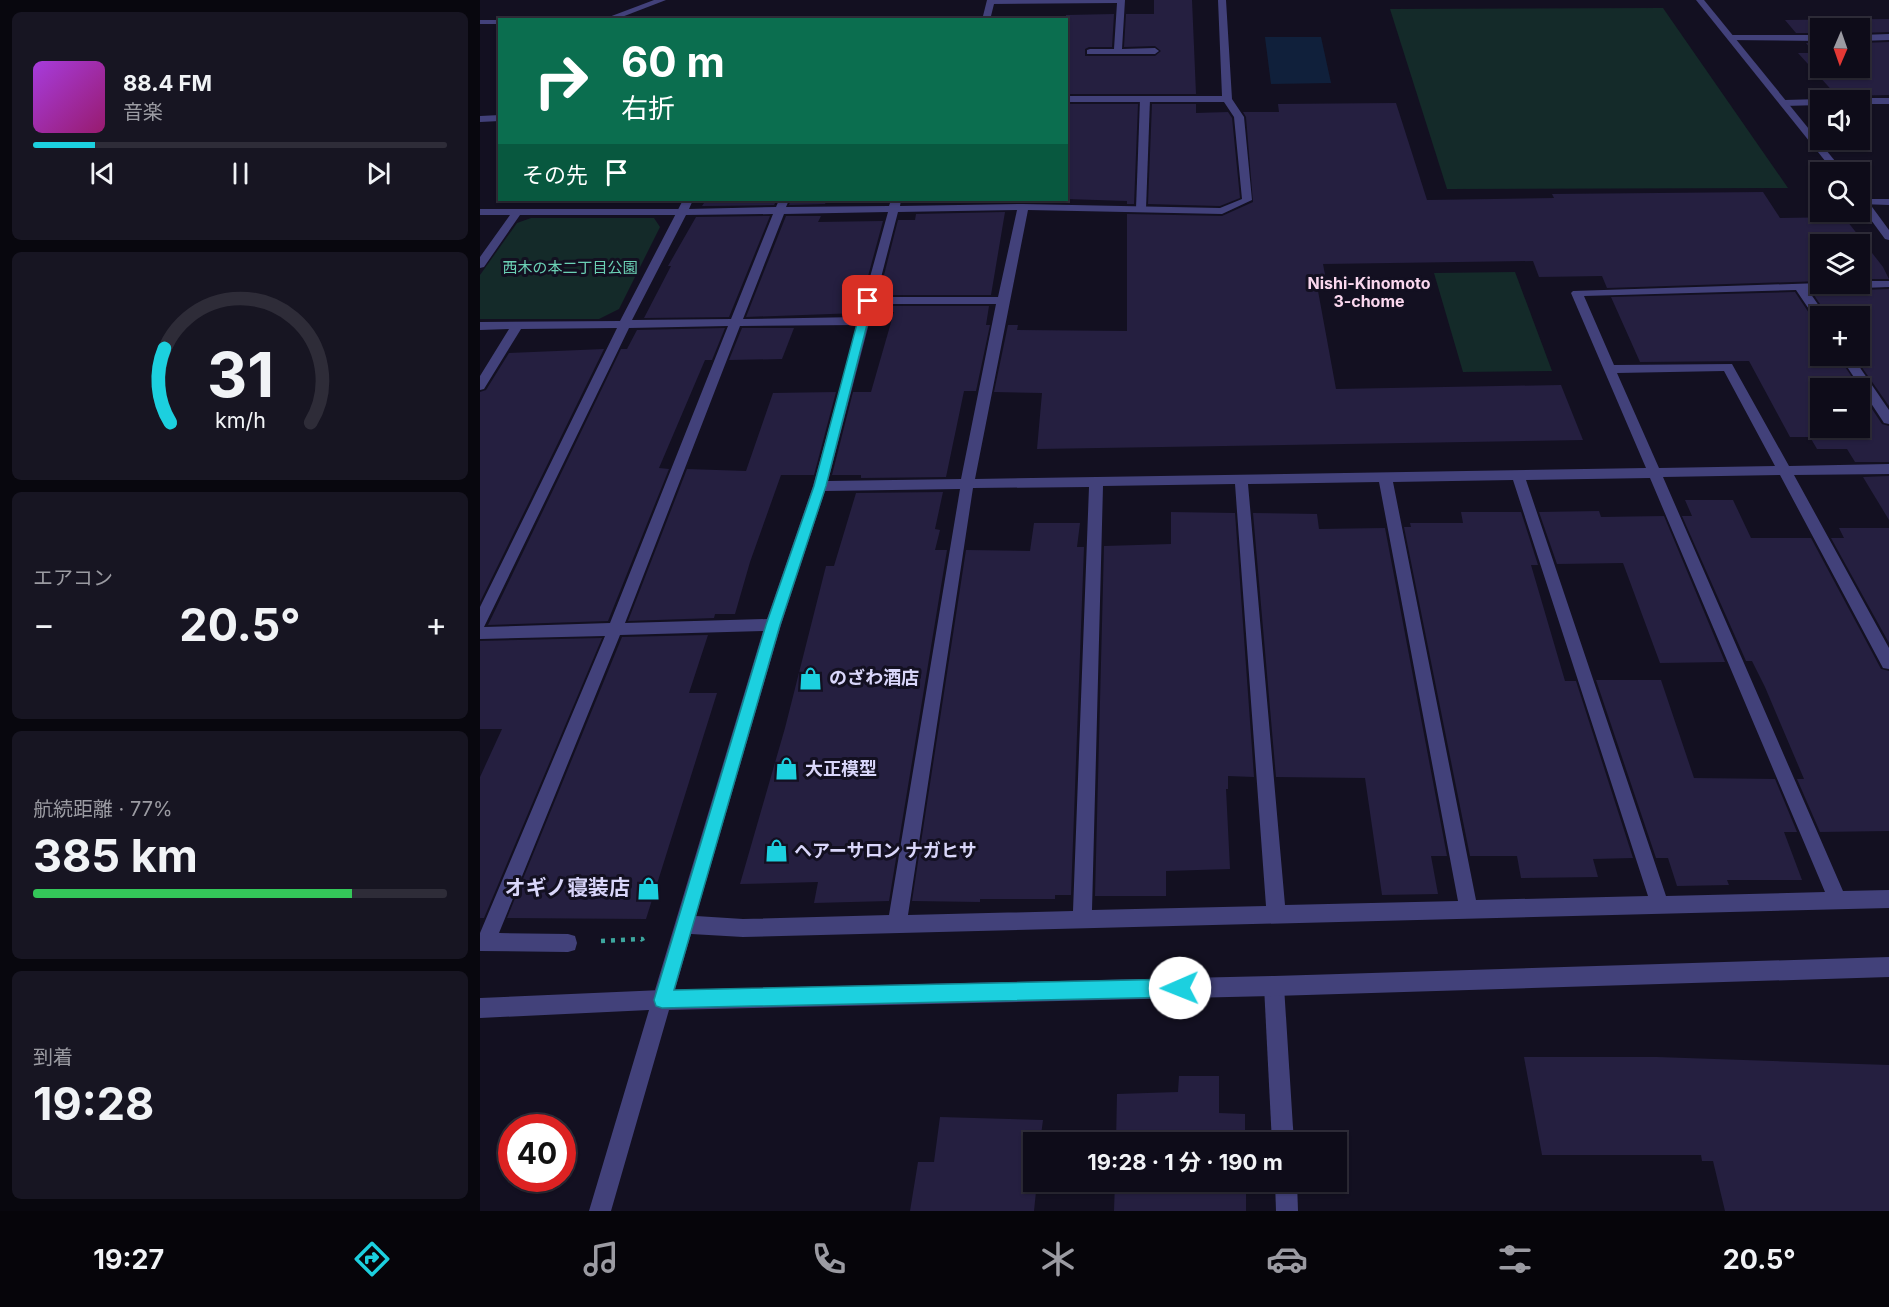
<!DOCTYPE html>
<html lang="ja">
<meta charset="utf-8">
<style>
:root{--surface:#0e0c19;--page:#171522;--text:#f1f3f6;--muted:#9b9ba2;--line:#2e2c38;--accent:#1cd0df}
body{margin:0;font-family:Inter,"Noto Sans JP",sans-serif;background:var(--page);color:var(--text);height:100vh;display:flex;flex-direction:column;font-size:22px;white-space:nowrap}
*{box-sizing:border-box;margin:0}
p{font-size:20px;color:var(--muted)}
.icon{flex:none;width:33px;height:33px;fill:none;stroke:currentColor;stroke-width:2;stroke-linecap:round;stroke-linejoin:round}
.map{position:relative;flex:1;overflow:hidden}
.sheet{display:flex;flex-direction:column;gap:12px;padding:12px;background:#08070e;width:480px}
.sheet>*{flex:none}
.top-card{position:absolute;left:18px;top:18px;width:570px;height:183px;border-radius:0px;box-shadow:0 2px 4px #0004,0 0 0 2px var(--line);background:#0b6e4f;color:#fff;overflow:hidden}
.needle{width:39px;rotate:182deg}
.fabs{position:absolute;left:1330px;top:18px;display:grid;gap:12px}
.fabs a{display:grid;place-items:center;width:60px;height:60px;border-radius:0px;background:var(--surface);box-shadow:0 2px 4px #0004,0 0 0 2px var(--line);font-size:30px}
.speed{position:absolute;left:18px;top:1114px;display:flex;gap:12px;font-size:30px;font-weight:700;text-align:center}
.speed>*{display:grid;place-content:center;width:78px;height:78px;border-radius:50%;background:var(--surface);box-shadow:0 2px 4px #0004,0 0 0 2px var(--line);line-height:1}
.speed .limit{border:9px solid #d22;background:#fff;color:#111}
.pin{position:absolute;display:grid;place-items:center;width:51px;height:51px;color:#fff;margin:-26px;border-radius:12px;box-shadow:0 3px 9px #0006}
.me{position:absolute;width:66px;margin:-33px;rotate:269deg;stroke-linejoin:round;filter:drop-shadow(0 0 4px #0008)}
.turn{display:flex;align-items:center;gap:21px;height:126px;padding:0 24px;font-size:27px}
.turn .icon{width:78px;height:78px;stroke-width:2.5}
.turn b{display:block;font-size:42px;line-height:51px}
.then{display:flex;align-items:center;height:57px;padding:0 24px;background:#0003;gap:12px;font-size:22px}
.big{font-size:45px;font-weight:700;line-height:1.1}
.sheet .widget{flex:1;display:flex;flex-direction:column;justify-content:center;gap:9px;min-width:0;padding:0 21px;border-radius:9px;background:var(--page)}
.sheet .dial{align-items:center;gap:0}
.dial svg{height:156px;overflow:visible;fill:none;stroke:var(--line);stroke-width:7;stroke-linecap:round;text-anchor:middle}
.dial text{fill:var(--text);stroke:none}
.song{display:flex;align-items:center;gap:18px}
.cover{width:72px;height:72px;border-radius:9px;background:linear-gradient(135deg,hsl(280 70% 55%),hsl(320 70% 35%))}
.played{height:6px;border-radius:3px;background:linear-gradient(90deg,var(--accent) 15%,var(--line) 15%)}
.keys{display:flex;justify-content:space-around;direction:ltr}
.heat{display:flex;justify-content:space-between;align-items:center;font-size:33px;direction:ltr}
.charge{height:9px;border-radius:4px;background:linear-gradient(90deg,#34c759 77%,var(--line) 0)}
.trip{position:absolute;left:543px;top:1132px;width:324px;height:60px;border-radius:0px;background:var(--surface);box-shadow:0 2px 4px #0004,0 0 0 2px var(--line);font-weight:700;line-height:60px;text-align:center}
.tab-bar{display:flex;height:96px;justify-content:space-around;align-items:center;background:#06050a;color:var(--muted)}
.tab-bar .icon{width:42px;height:42px}
.tab-bar .on{color:var(--accent)}
.tab-bar b{font-size:27px;color:var(--text)}
main{display:flex;flex:1;min-height:0}
.map>svg:first-child{display:block}
.green{fill:#142a29}
.water{fill:#10203b}
.building{fill:#251f40}
.lines{fill:none;stroke-linecap:round;stroke-linejoin:round}
.path{stroke:#3da69e;stroke-width:4.5;stroke-dasharray:4 6;stroke-linecap:butt}
.service{fill:#42417a;fill-rule:evenodd}
.minor{fill:#42417a;fill-rule:evenodd}
.tertiary{fill:#42417a;fill-rule:evenodd}
.route{fill:#1cd0df;stroke:#128791;stroke-width:1.5}
.labels{text-anchor:middle;stroke-width:6;stroke-linejoin:round;paint-order:stroke}
.far-park-label{font-size:15px;fill:#6bd1b5;stroke:#131021}
.far-neighbourhood-label{font-size:16px;font-weight:bold;fill:#fad7ee;stroke:#131021}
.poi-label{font-size:18px;font-weight:bold;fill:#d9d6fa;stroke:#131021;text-anchor:start}
.near-poi-label{font-size:21px;font-weight:bold;fill:#d9d6fa;stroke:#131021;text-anchor:end}
</style>
<main>
<section class="sheet">
<div class="widget">
<div class="song"><i class="cover"></i><div><b>88.4 FM</b><p>音楽</p></div></div>
<div class="played"></div>
<div class="keys"><svg class="icon" aria-label="previous" viewBox="0 0 24 24"><path d="M18 5L8 12l10 7zM5 5v14"/></svg><svg class="icon" aria-label="pause" viewBox="0 0 24 24"><path d="M8 5v14M16 5v14"/></svg><svg class="icon" aria-label="next" viewBox="0 0 24 24"><path d="M6 5l10 7-10 7zM19 5v14"/></svg></div>
</div>
<div class="widget dial"><svg viewBox="0 0 100 80">
<path d="M14 69A42 42 0 1 1 86 69"/>
<path d="M14 69A42 42 0 0 1 11 31" stroke="#1cd0df"/>
<text x="50" y="56" font-size="32" font-weight="700">31</text>
<text x="50" y="72" font-size="11">km/h</text>
</svg></div>
<div class="widget"><p>エアコン</p>
<div class="heat"><a>−</a><b class="big">20.5°</b><a>+</a></div>
</div>
<div class="widget"><p>航続距離 · 77%</p><b class="big">385 km</b><div class="charge"></div></div>
<div class="widget"><p>到着</p><b class="big">19:28</b></div>
</section>
<div class="map">
<svg width="1409" height="1211" viewBox="0 0 1409 1211">
<rect width="100%" height="100%" fill="#131021"/>
<g class="green">
<polygon points="1183,8 1308,188 967,189 910,9"/>
<polygon points="51,218 174,218 180,227 139,309 119,319 0,319 0,275 37,223"/>
<polygon points="1035,272 1072,371 983,372 954,273"/>
</g>
<polygon class="water" points="785,37 841,37 851,83 791,84"/>
<g class="building">
<polygon points="674,0 712,0 716,94 586,94 586,15 634,14 632,47 609,47 605,49 605,56 675,56 681,51 675,46 644,47 646,14 674,14"/>
<polygon points="1409,19 1409,32 1380,33 1380,28 1341,28 1341,33 1316,33 1305,20"/>
<polygon points="1409,42 1409,95 1357,96 1318,53 1334,53 1326,43 1341,43 1341,68 1380,68 1380,43"/>
<polygon points="916,103 947,200 1074,198 1072,194 1283,192 1300,218 1364,217 1403,267 1409,279 1380,279 1380,244 1341,244 1341,281 1127,288 1122,276 1059,277 1053,261 843,264 846,280 836,280 856,389 1081,385 1103,440 557,449 562,393 514,392 528,325 538,325 537,330 647,331 647,214 742,216 773,202 766,117 763,112 799,112 798,104"/>
<polygon points="586,104 658,104 654,204 647,204 647,201 586,199"/>
<polygon points="672,104 716,104 716,113 748,112 752,118 760,198 740,206 668,204"/>
<polygon points="226,200 297,200 294,205 222,206"/>
<polygon points="311,200 347,200 345,204 309,205"/>
<polygon points="440,200 527,200 527,202 439,203"/>
<polygon points="525,212 511,295 399,295 418,220 435,220 436,214"/>
<polygon points="290,216 249,317 164,318 191,266 188,266 216,217"/>
<polygon points="306,216 341,216 338,222 403,221 378,313 266,317"/>
<polygon points="1409,289 1409,406 1374,356 1380,356 1380,316 1348,316 1332,292"/>
<polygon points="1315,292 1335,322 1341,324 1341,356 1358,356 1379,388 1341,388 1341,428 1380,428 1380,391 1402,424 1409,426 1409,462 1375,462 1367,449 1337,449 1330,437 1310,437 1269,361 1160,362 1131,297"/>
<polygon points="396,306 509,306 506,325 510,325 496,391 484,391 466,477 381,478 381,475 352,475 373,392 391,392 414,312 394,313"/>
<polygon points="245,328 232,360 225,360 179,468 189,469 128,621 8,625 141,349 147,349 157,330"/>
<polygon points="262,328 314,328 302,359 249,360"/>
<polygon points="124,349 0,602 0,392 6,390 29,353"/>
<polygon points="356,392 334,475 301,475 270,562 255,614 235,614 234,618 148,621 207,469 266,471 293,393"/>
<polygon points="1409,476 1409,520 1383,477"/>
<polygon points="463,492 455,529 460,530 455,550 467,550 409,901 334,903 338,882 260,884 305,728 346,566 354,566 376,493"/>
<polygon points="1205,500 1253,500 1271,538 1331,538 1401,669 1409,671 1409,831 1340,832 1317,779 1324,779 1285,687 1272,661 1266,661 1202,516 1212,516"/>
<polygon points="1119,511 1121,517 1184,516 1245,662 1180,663 1143,563 1077,564 1059,512"/>
<polygon points="691,512 755,513 774,777 748,776 748,789 746,789 750,869 686,871 686,896 615,896 624,546 691,544"/>
<polygon points="981,512 1041,512 1058,565 1051,565 1085,681 1096,681 1153,858 1113,859 1118,877 1041,878 1037,856 990,856 924,527 931,527 930,523 983,523"/>
<polygon points="773,513 837,514 839,529 905,528 967,856 951,856 958,894 902,895 885,778 796,777"/>
<polygon points="554,523 600,523 597,547 604,547 591,895 575,895 575,899 500,899 500,902 432,901 486,550 550,551"/>
<polygon points="1359,528 1409,528 1409,643 1351,538 1364,538"/>
<polygon points="228,635 209,693 237,693 166,919 27,918 142,637"/>
<polygon points="122,638 4,918 0,918 0,777 22,729 0,729 0,641"/>
<polygon points="1116,680 1181,680 1214,778 1295,779 1317,832 1304,832 1322,880 1247,880 1249,885 1197,886 1188,858 1176,858"/>
<polygon points="1044,1057 1177,1057 1409,1065 1409,1211 1245,1211 1233,1161 1222,1161 1221,1155 1062,1155"/>
<polygon points="699,1076 739,1076 739,1113 765,1114 765,1143 636,1143 637,1094 698,1092"/>
<polygon points="460,1117 563,1120 560,1143 554,1143 554,1182 557,1182 554,1211 430,1211 438,1162 454,1162"/>
<polygon points="635,1182 766,1182 766,1211 634,1211"/>
</g>
<g class="lines">
<polyline class="path" points="121,941 162,939 163,941"/>
<g class="service">
<polygon points="174,0 186,0 134,20 121,20"/>
<polygon points="509,0 645,0 642,49 675,48 679,51 675,54 607,54 607,50 610,49 634,49 637,3 511,4 507,2"/>
<rect x="0" y="20" width="20" height="4"/>
<polygon points="1409,34 1409,40 1380,41 1380,35"/>
<polygon points="1251,35 1341,35 1341,41 1248,40 1248,36"/>
<polygon points="665,96 670,99 666,209 661,212 656,209 660,99"/>
<polygon points="1380,98 1409,98 1409,104 1380,104 1380,100 1376,100"/>
<polygon points="1341,99 1345,100 1341,100 1341,105 1304,106 1299,103 1304,100"/>
<polygon points="1409,199 1409,205 1380,204 1380,200 1383,199"/>
<polygon points="0,209 201,209 206,212 201,215 40,215 4,267 0,268 0,257 30,215 0,215"/>
</g>
<g class="minor">
<polygon points="507,0 515,0 510,20 502,20"/>
<path d="M738 0H746L752 99 764 117 772 200 742 214 548 210 495 479 1166 468 1091 293 1093 291 1341 283 1380 284V281H1409V287L1328 290 1346 316H1341V322L1337 321 1316 290 1104 296 1134 365 1252 364 1309 466 1409 464V474L1314 475 1409 648V669L1403 668 1300 475 1183 477 1363 891 1409 890V908L263 937 211 934 192 1000 189 1007 182 1010 175 1007 172 1000 283 631 140 635 19 933 88 934 95 936 97 943 95 950 88 952 0 951V933L125 636 0 639V607L137 328 41 329 4 389 0 390V376L29 329 0 330V322L140 321 203 200H213L209 209 296 207 299 200H309L306 207 409 206 411 200H421L420 206 543 204 740 208 762 199 754 117 744 102H586V96H742ZM537 210 518 297H396L418 212ZM408 212 379 317 263 319 304 214ZM293 214 251 319 152 320 206 215ZM394 304H516L481 479 348 481ZM377 325 333 486 287 619 145 623 260 326ZM248 326 130 623 4 627 149 328ZM1244 371 1295 466 1179 468 1137 373ZM1170 478 1345 892 1186 896 1046 480ZM1033 480 1168 896 996 900 913 482ZM899 482 978 901 805 905 768 484ZM755 484 786 906 612 910 623 486ZM609 487 593 911 428 915 493 488ZM480 489 409 915 263 919 216 916 301 625 345 491Z"/>
<polygon points="1216,0 1224,0 1364,172 1354,172"/>
<polygon points="20,115 20,121 0,122 0,116"/>
<polygon points="1380,195 1384,196 1409,230 1409,240 1405,239 1380,205"/>
<polygon points="1360,356 1372,356 1409,410 1409,424 1404,423"/>
<polygon points="794,976 801,979 804,986 814,1143 792,1143 784,986 787,979"/>
<polygon points="795,1182 817,1182 818,1211 796,1211"/>
</g>
<polygon class="tertiary" points="1409,957 1409,977 794,996 189,1010 131,1211 109,1211 169,1010 0,1018 0,998 182,990 794,976"/>
</g>
<polygon class="route" points="388,298 393,301 346,486 300,625 194,990 700,979 706,982 709,988 706,994 700,997 182,1008 176,1006 174,1000 286,625 334,486 383,301"/>
<defs>
<symbol id="shop-bare" viewBox="-9 -9 18 18"><path d="M-5-2.5h2.3a2.7 3.5 0 0 1 5.4 0H5L5.5 6h-11ZM-1.5-2.5h3a1.5 2.3 0 0 0-3 0Z" fill="#1cd0df" stroke="#131021" stroke-width="2.5" paint-order="stroke"/></symbol>
</defs>
<g fill-rule="evenodd">
<use href="#shop-bare" x="314" y="662" width="33" height="33"/>
<use href="#shop-bare" x="290" y="752" width="33" height="33"/>
<use href="#shop-bare" x="280" y="834" width="33" height="33"/>
<use href="#shop-bare" x="152" y="872" width="33" height="33"/>
</g>
<g class="labels">
<g class="far-park-label">
<text x="90" y="273">西木の本二丁目公園</text>
</g>
<g class="far-neighbourhood-label">
<text x="889" y="289">Nishi-Kinomoto<tspan x="889" dy="18">3-chome</tspan></text>
</g>
<g class="poi-label">
<text x="349" y="684">のざわ酒店</text>
<text x="325" y="775">大正模型</text>
<text x="314" y="857">ヘアーサロン ナガヒサ</text>
</g>
<g class="near-poi-label">
<text x="150" y="895">オギノ寝装店</text>
</g>
</g>
</svg>
<div class="fabs">
<a><svg class="needle" viewBox="-14 -14 28 28"><path d="M0-13l5 13h-10z" fill="#e53935"/><path d="M0 13l5-13h-10z" fill="#9b9ba2"/></svg></a>
<a><svg class="icon" aria-label="sound" viewBox="0 0 24 24"><path d="M4 9h4l5-4v14l-5-4H4zM17 9q2 3 0 6"/></svg></a>
<a><svg class="icon" aria-label="search" viewBox="0 0 24 24"><circle cx="10" cy="10" r="6"/><path d="M15 15l6 6"/></svg></a>
<a><svg class="icon" aria-label="layers" viewBox="0 0 24 24"><path d="M12 4l9 5-9 5-9-5zM3 14l9 5 9-5"/></svg></a>
<a>+</a>
<a>−</a>
</div>
<div class="speed"><div class="limit">40</div></div>
<div class="pin" style="left:388px;top:301px;background:#d93025"><svg class="icon" aria-label="arrive" viewBox="0 0 24 24"><path d="M6 21V4h12l-3 4 3 4H6"/></svg></div>
<svg class="me" style="left:700px;top:988px" viewBox="-20 -20 40 40"><circle r="19" fill="#fff"/><path d="M0-13L10 11 0 6-10 11z" fill="#1cd0df"/></svg>
<div class="trip">19:28 · 1 分 · 190 m</div>
<div class="top-card">
<div class="turn"><svg class="icon" aria-label="right" viewBox="0 0 24 24"><path d="M7 20v-9h11M14 6l5 5-5 5"/></svg><div><b>60 m</b>右折</div></div>
<div class="then">その先<svg class="icon" aria-label="arrive" viewBox="0 0 24 24"><path d="M6 21V4h12l-3 4 3 4H6"/></svg></div>
</div>
</div>
</main>
<nav class="tab-bar">
<b>19:27</b>
<svg class="icon on" aria-label="directions" viewBox="0 0 24 24"><path d="M12 3l9 9-9 9-9-9zM9 14v-3h6M13 9l2 2-2 2"/></svg>
<svg class="icon" aria-label="music" viewBox="0 0 24 24"><path d="M9 18V5l10-2v13"/><circle cx="6" cy="18" r="3"/><circle cx="16" cy="16" r="3"/></svg>
<svg class="icon" aria-label="phone" viewBox="0 0 24 24"><path d="M5 4h4l2 5-3 2q2 4 5 5l2-3 5 2v4C11 20 4 13 5 4z"/></svg>
<svg class="icon" aria-label="climate" viewBox="0 0 24 24"><path d="M12 3v18M4 7l16 10M4 17L20 7"/></svg>
<svg class="icon" aria-label="car" viewBox="0 0 24 24"><path d="M5 17H2v-5l4-1 3-4h7l3 4 3 1v5h-3M9 17h6M6 11h13"/><circle cx="7" cy="17" r="2"/><circle cx="17" cy="17" r="2"/></svg>
<svg class="icon" aria-label="filters" viewBox="0 0 24 24"><path d="M4 7h16M4 17h16"/><circle cx="9" cy="7" r="2"/><circle cx="15" cy="17" r="2"/></svg>
<b>20.5°</b>
</nav>
